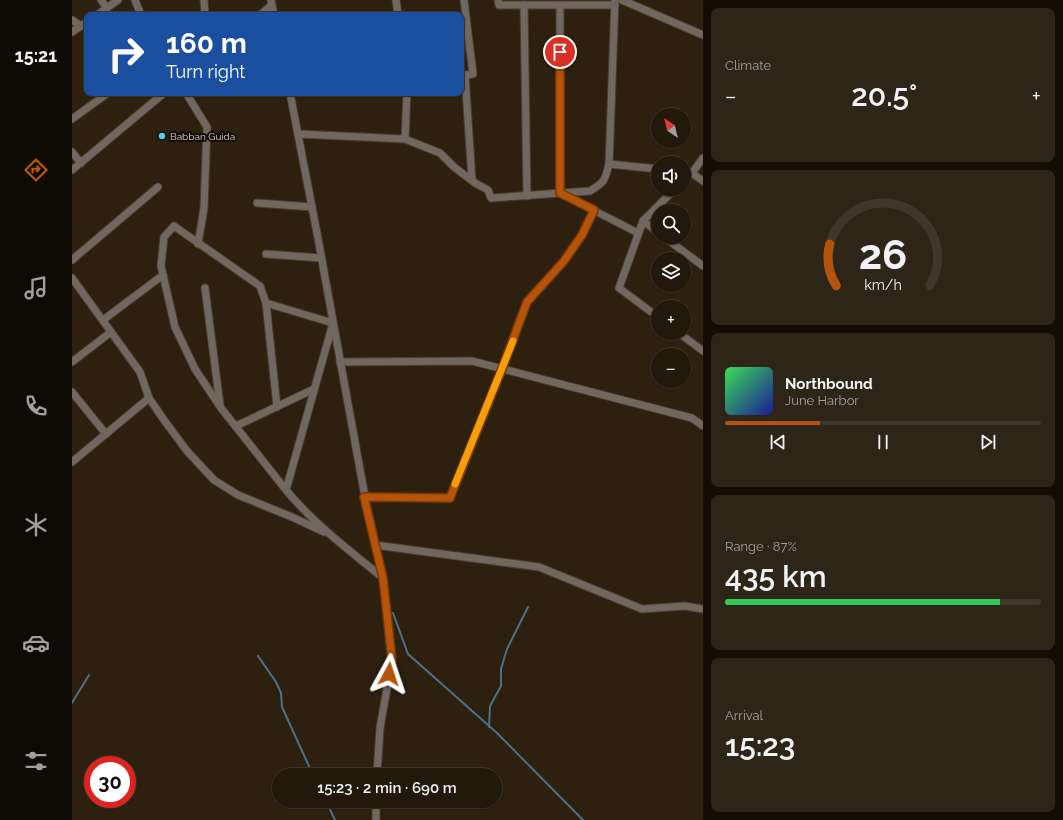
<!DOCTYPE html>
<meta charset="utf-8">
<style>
:root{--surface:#22180b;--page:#2e2519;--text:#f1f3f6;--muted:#a2a09d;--line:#3f372c;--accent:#b45309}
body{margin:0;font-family:Raleway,sans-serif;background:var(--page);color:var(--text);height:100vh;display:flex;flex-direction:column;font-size:15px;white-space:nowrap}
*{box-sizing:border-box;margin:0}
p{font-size:13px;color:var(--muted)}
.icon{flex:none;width:22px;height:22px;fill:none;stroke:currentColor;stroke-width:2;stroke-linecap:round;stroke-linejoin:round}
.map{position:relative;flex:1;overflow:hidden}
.details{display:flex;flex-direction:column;gap:8px;padding:8px;background:#130d06;width:360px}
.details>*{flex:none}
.hud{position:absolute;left:12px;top:12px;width:380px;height:84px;border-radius:8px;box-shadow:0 1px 3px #0004,0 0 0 1px var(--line);background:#1a4fa0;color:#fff;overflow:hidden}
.needle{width:26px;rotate:325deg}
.buttons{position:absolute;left:579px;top:108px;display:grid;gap:8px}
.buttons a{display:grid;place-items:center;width:40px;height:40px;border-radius:50%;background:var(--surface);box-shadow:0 1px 3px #0004,0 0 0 1px var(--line);font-size:20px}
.speed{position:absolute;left:12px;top:756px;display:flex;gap:8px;font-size:20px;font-weight:700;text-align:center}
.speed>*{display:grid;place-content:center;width:52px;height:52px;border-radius:50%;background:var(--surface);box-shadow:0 1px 3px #0004,0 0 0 1px var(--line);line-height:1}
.speed .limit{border:6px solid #d22;background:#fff;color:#111}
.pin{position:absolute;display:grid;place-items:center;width:34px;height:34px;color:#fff;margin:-17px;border:2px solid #fff;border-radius:50%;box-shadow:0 1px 4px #0007}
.me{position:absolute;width:44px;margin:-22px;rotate:5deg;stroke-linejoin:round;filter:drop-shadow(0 0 3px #0008)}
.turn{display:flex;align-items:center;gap:14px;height:84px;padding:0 16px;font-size:18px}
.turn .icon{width:52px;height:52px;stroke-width:2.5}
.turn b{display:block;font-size:28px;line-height:34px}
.big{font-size:30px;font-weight:600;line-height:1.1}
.details .tile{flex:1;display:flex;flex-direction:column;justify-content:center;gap:6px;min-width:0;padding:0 14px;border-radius:8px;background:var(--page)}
.details .dial{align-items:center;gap:0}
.dial svg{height:104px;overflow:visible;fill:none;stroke:var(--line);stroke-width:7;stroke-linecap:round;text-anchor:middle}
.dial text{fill:var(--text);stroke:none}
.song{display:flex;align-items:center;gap:12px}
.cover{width:48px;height:48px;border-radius:6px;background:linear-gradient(135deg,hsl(130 70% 55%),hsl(240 70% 35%))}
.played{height:4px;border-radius:2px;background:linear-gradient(90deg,var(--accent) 30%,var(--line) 30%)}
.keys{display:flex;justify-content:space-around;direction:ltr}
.heat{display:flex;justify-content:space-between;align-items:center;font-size:22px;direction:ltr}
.charge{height:6px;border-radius:3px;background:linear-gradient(90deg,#34c759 87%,var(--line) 0)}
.trip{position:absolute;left:200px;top:768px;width:230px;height:40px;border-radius:20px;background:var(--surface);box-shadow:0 1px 3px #0004,0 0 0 1px var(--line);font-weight:600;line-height:40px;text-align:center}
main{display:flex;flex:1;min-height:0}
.tab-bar{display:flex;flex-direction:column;width:72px;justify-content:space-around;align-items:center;background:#0e0a04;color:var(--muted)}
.tab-bar .icon{width:28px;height:28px}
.tab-bar .on{color:var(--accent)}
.tab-bar b{font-size:18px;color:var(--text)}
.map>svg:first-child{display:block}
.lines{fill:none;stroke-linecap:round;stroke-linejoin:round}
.stream{stroke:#4d708c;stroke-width:2}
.minor-casing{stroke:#493d2d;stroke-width:9}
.minor{stroke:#716761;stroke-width:7}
.route-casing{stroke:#753606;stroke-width:10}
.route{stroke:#b45309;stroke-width:7}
.slow{stroke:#f59e0b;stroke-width:7}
.poi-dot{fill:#55cade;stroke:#110b05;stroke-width:1.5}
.labels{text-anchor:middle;stroke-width:4;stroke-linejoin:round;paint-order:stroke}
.poi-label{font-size:10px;fill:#ded6cb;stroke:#110b05;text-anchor:start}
</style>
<main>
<nav class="tab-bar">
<b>15:21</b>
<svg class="icon on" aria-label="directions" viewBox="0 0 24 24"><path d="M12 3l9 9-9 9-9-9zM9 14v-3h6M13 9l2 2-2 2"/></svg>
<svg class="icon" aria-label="music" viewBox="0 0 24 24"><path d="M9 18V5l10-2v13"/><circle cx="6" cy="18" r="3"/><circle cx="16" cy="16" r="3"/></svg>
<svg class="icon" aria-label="phone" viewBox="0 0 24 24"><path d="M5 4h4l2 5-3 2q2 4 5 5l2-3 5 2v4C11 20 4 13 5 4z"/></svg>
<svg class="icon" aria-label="climate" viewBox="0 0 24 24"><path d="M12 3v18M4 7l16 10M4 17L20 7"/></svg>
<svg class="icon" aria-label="car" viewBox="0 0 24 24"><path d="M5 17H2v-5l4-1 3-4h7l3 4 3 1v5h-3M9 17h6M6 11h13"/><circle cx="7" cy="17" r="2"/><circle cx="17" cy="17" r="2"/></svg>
<svg class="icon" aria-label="filters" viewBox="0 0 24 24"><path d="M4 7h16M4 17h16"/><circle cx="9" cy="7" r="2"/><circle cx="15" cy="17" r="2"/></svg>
</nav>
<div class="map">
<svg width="631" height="820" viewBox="0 0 631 820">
<rect width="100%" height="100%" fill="#2d200f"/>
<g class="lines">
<g class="stream">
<polyline points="321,613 336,654 425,733 511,820"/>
<polyline points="186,656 204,682 209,693 210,707 241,775"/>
<polyline points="0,703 17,675"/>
<polyline points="417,727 418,706 429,686 429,669 435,649 456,607"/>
<polyline points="254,801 263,820"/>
</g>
<defs>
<g id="minor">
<polyline points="29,0 35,8"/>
<polyline points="63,0 69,15"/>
<polyline points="132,0 133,15"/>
<polyline points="199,0 202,15"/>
<polyline points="324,0 326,15"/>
<polyline points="426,0 427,5 543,5"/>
<polyline points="550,0 631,35"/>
<polyline points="452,5 455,196"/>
<polyline points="488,5 488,193 566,233"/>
<polyline points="25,15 46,0"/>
<polyline points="188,15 200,5"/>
<polyline points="0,20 9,26"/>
<polyline points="0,32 15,22"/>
<polyline points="393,75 400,180"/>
<polyline points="389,76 401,74 392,0"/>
<polyline points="114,93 135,127 132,208 126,244"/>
<polyline points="218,93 245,233 293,497 311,578 320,660 308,728 305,775"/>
<polyline points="0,119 36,93"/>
<path d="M226 134 333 139 368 153 382 167 403 183 416 190 419 198 518 191C533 182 533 180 537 164L543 0"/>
<polyline points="333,139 335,93"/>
<polyline points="0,152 9,163"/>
<polyline points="537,164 586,169"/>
<polyline points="0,170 92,93"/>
<polyline points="612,172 620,173 631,181"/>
<polyline points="612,180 620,173 631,158"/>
<polyline points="185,203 240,207"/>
<polyline points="571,221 586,232"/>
<polyline points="592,237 631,266"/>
<polyline points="194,254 249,258"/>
<polyline points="0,260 86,187"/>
<polyline points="0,278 68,372 77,398 92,420 115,451 142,480 166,495 220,517 252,532"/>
<polyline points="133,288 148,405"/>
<polyline points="194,303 205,407"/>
<polyline points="586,317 547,288 571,221 603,189"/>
<polyline points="31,320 91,275"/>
<polyline points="607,333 631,351"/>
<polyline points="0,362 39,332"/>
<polyline points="268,362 400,361 620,418 631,426"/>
<polyline points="0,392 34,434"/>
<polyline points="164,426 242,389"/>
<polyline points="0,462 77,398"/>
<path d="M214 490 261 323 194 303 188 286 102 226 92 237 89 266 103 327 123 369 149 408 214 490C242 524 277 550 311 578"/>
<polyline points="293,497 378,498 430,369 455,302 492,261 510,235 522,210"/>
<polyline points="303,545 467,567 570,609 613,606 631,609"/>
<polyline points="304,820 304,801"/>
</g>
</defs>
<use href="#minor" class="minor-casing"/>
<use href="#minor" class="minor"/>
</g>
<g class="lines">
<defs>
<polyline id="route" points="317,674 320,660 311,578 292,497 378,498 430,369 455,302 492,261 510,235 522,210 488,193 488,52"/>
</defs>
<use href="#route" class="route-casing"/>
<use href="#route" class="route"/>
<polyline class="slow" points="383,484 441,341"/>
</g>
<circle class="poi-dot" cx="90" cy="136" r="4"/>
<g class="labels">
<g class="poi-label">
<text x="98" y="140">Babban Guida</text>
</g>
</g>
</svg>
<div class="buttons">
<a><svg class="needle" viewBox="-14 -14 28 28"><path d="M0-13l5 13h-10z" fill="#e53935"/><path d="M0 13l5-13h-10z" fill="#a2a09d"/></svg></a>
<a><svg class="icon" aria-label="sound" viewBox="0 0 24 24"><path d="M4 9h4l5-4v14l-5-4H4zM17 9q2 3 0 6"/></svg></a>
<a><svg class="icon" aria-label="search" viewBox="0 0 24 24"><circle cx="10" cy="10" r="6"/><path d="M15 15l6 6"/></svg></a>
<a><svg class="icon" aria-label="layers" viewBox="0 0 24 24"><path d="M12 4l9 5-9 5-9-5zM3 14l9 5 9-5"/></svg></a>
<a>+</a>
<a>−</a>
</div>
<div class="speed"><div class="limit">30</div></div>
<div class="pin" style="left:488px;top:52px;background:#d93025"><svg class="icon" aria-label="arrive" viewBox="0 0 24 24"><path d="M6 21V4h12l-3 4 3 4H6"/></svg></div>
<svg class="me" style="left:317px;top:674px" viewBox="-20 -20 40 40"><path d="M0-17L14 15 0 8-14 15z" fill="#b45309" stroke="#fff" stroke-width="4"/></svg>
<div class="trip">15:23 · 2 min · 690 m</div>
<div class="hud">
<div class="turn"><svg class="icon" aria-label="right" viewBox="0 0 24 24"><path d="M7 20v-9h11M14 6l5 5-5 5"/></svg><div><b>160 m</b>Turn right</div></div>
</div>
</div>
<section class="details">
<div class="tile"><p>Climate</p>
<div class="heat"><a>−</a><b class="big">20.5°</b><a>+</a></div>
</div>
<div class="tile dial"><svg viewBox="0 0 100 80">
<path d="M14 69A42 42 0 1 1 86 69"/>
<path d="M14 69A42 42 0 0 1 9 37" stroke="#b45309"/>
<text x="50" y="56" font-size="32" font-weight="700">26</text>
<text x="50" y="72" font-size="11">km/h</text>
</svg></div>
<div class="tile">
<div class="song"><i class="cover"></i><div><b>Northbound</b><p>June Harbor</p></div></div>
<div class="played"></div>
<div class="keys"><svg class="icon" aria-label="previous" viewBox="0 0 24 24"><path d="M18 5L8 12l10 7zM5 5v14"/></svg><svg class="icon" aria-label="pause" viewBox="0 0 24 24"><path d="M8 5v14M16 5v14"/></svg><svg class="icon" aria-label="next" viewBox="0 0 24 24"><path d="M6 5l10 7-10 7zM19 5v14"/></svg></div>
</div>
<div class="tile"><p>Range · 87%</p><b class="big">435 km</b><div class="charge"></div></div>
<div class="tile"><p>Arrival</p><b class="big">15:23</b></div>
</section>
</main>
